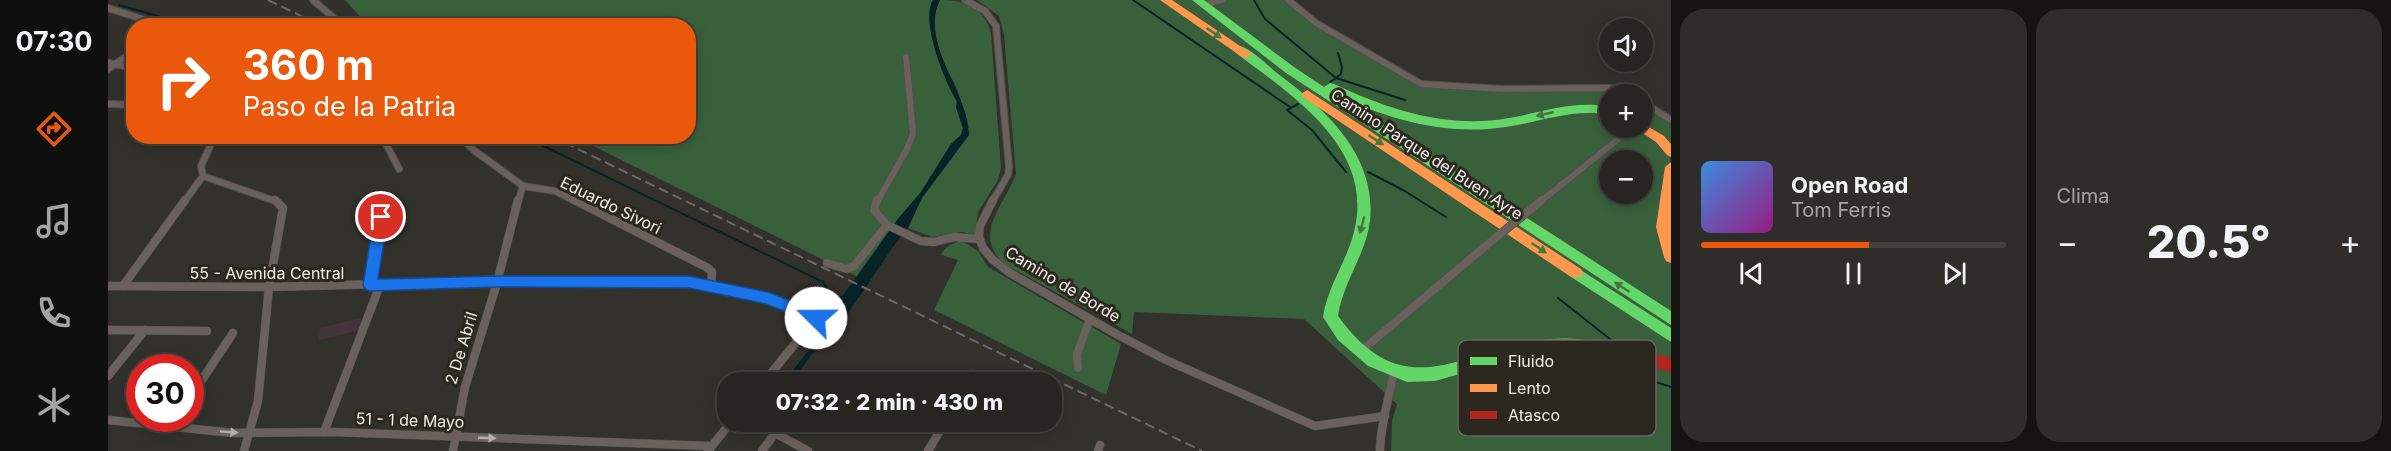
<!DOCTYPE html>
<html lang="es">
<meta charset="utf-8">
<style>
:root{--surface:#262521;--page:#2e2d2a;--text:#f1f3f6;--muted:#a4a5a5;--line:#42423f;--accent:#ea580c}
body{margin:0;font-family:Inter,sans-serif;background:var(--page);color:var(--text);height:100vh;display:flex;flex-direction:column;font-size:22px;white-space:nowrap}
*{box-sizing:border-box;margin:0}
p{font-size:20px;color:var(--muted)}
.icon{flex:none;width:33px;height:33px;fill:none;stroke:currentColor;stroke-width:2;stroke-linecap:round;stroke-linejoin:round}
.map{position:relative;flex:1;overflow:hidden}
.details{display:flex;flex-direction:column;gap:9px;padding:9px;background:#151412;width:720px}
.details>*{flex:none}
.hud{position:absolute;left:18px;top:18px;width:570px;height:126px;border-radius:24px;box-shadow:0 3px 15px #0003,0 0 0 2px var(--line);background:#ea580c;color:#fff;overflow:hidden}
.controls{position:absolute;left:1491px;top:18px;display:grid;gap:12px}
.controls a{display:grid;place-items:center;width:54px;height:54px;border-radius:50%;background:var(--surface);box-shadow:0 3px 15px #0003,0 0 0 2px var(--line);font-size:30px}
.speed{position:absolute;left:18px;top:354px;display:flex;gap:12px;font-size:30px;font-weight:700;text-align:center}
.speed>*{display:grid;place-content:center;width:78px;height:78px;border-radius:50%;background:var(--surface);box-shadow:0 3px 15px #0003,0 0 0 2px var(--line);line-height:1}
.speed .limit{border:9px solid #d22;background:#fff;color:#111}
.pin{position:absolute;display:grid;place-items:center;width:51px;height:51px;color:#fff;margin:-26px;border:3px solid #fff;border-radius:50%;box-shadow:0 2px 6px #0007}
.me{position:absolute;width:66px;margin:-33px;rotate:292deg;stroke-linejoin:round;filter:drop-shadow(0 0 4px #0008)}
.turn{display:flex;align-items:center;gap:21px;height:126px;padding:0 18px;font-size:27px}
.turn .icon{width:78px;height:78px;stroke-width:2.5}
.turn b{display:block;font-size:42px;line-height:51px}
.big{font-size:45px;font-weight:800;line-height:1.1}
.details .widget{flex:1;display:flex;flex-direction:column;justify-content:center;gap:9px;min-width:0;padding:0 21px;border-radius:24px;background:var(--page)}
.song{display:flex;align-items:center;gap:18px}
.cover{width:72px;height:72px;border-radius:9px;background:linear-gradient(135deg,hsl(210 70% 55%),hsl(310 70% 35%))}
.played{height:6px;border-radius:3px;background:linear-gradient(90deg,var(--accent) 55%,var(--line) 55%)}
.keys{display:flex;justify-content:space-around;direction:ltr}
.heat{display:flex;justify-content:space-between;align-items:center;font-size:33px;direction:ltr}
.details .tiles{flex:1;display:grid;gap:9px;grid-template-columns:repeat(2,1fr)}
.trip{position:absolute;left:609px;top:372px;width:345px;height:60px;border-radius:24px;background:var(--surface);box-shadow:0 3px 15px #0003,0 0 0 2px var(--line);font-weight:800;line-height:60px;text-align:center}
main{display:flex;flex:1;min-height:0}
.dock{display:flex;flex-direction:column;width:108px;justify-content:space-around;align-items:center;background:#0f0f0d;color:var(--muted)}
.dock .icon{width:42px;height:42px}
.dock .current{color:var(--accent)}
.dock b{font-size:27px;color:var(--text)}
.map>svg:first-child{display:block}
.commercial{fill:#43343c}
.green{fill:#38613b;fill-rule:evenodd}
.water{fill:#062327}
.lines{fill:none;stroke-linecap:round;stroke-linejoin:round}
.stream{stroke:#062327;stroke-width:2}
.street-far1-casing{stroke:#514f4b;stroke-width:8}
.street-casing{stroke:#514f4b;stroke-width:9}
.fast-casing{stroke:#514f4b;stroke-width:1}
.slow-casing{stroke:#514f4b;stroke-width:1}
.jam-casing{stroke:#514f4b;stroke-width:1}
.street-far1{stroke:#6a615c;stroke-width:6}
.street{stroke:#6a615c;stroke-width:8}
.fast{fill:#63d668;fill-rule:evenodd}
.slow{fill:#ff974d;fill-rule:evenodd}
.jam{fill:#b3261e;fill-rule:evenodd}
.rail{stroke:#6e6966;stroke-width:2;stroke-dasharray:10 5;stroke-linecap:butt}
.street-bridge-casing{stroke:#514f4b;stroke-width:9;stroke-linecap:butt}
.street-bridge{stroke:#6a615c;stroke-width:8}
.oneway{fill:#457640}
.oneway2{fill:#b4afaa}
.route{fill:#1a73e8;stroke:#114b97;stroke-width:1.5}
.labels{text-anchor:middle;stroke-width:6;stroke-linejoin:round;paint-order:stroke}
.street-label{font-size:16px;fill:#f1efe9;stroke:#2c281f}
.key{fill:#2c281f;stroke:#67645c;stroke-width:1.5}
.key-label{font-size:16px;fill:#f1efe9}
</style>
<main>
<nav class="dock">
<b>07:30</b>
<svg class="icon current" aria-label="directions" viewBox="0 0 24 24"><path d="M12 3l9 9-9 9-9-9zM9 14v-3h6M13 9l2 2-2 2"/></svg>
<svg class="icon" aria-label="music" viewBox="0 0 24 24"><path d="M9 18V5l10-2v13"/><circle cx="6" cy="18" r="3"/><circle cx="16" cy="16" r="3"/></svg>
<svg class="icon" aria-label="phone" viewBox="0 0 24 24"><path d="M5 4h4l2 5-3 2q2 4 5 5l2-3 5 2v4C11 20 4 13 5 4z"/></svg>
<svg class="icon" aria-label="climate" viewBox="0 0 24 24"><path d="M12 3v18M4 7l16 10M4 17L20 7"/></svg>
</nav>
<div class="map">
<svg width="1563" height="451" viewBox="0 0 1563 451">
<rect width="100%" height="100%" fill="#33312c"/>
<polygon class="commercial" points="253,318 252,330 211,340 212,328"/>
<g class="green">
<path d="M237 0H825C812 22 837 82 850 102L848 107 855 128 853 135 843 144 813 192 789 220 750 277 467 137 580 136V26L255 25 257 22Z"/>
<path d="M832 0C858 0 876 7 883 33L893 168 890 180 870 212 867 235 854 232 824 237 800 228 814 198 861 135C858 119 854 104 849 89 846 80 839 73 836 64 829 45 822 19 832 0Z"/>
<path d="M869 0H1180L1197 15 1300 78 1325 86 1498 88 1521 94H1502V128H1534L1535 102 1563 120V451H1283L1284 421 1289 404 1196 319 1026 312 1024 334 896 264C864 234 896 206 908 174L896 35 891 16ZM1502 160H1534V194H1502Z"/>
<path d="M854 241 870 251 880 267 1013 344 998 395 826 310 850 260 833 255C837 246 844 243 854 241Z"/>
</g>
<path class="water" d="M825 0H832C810 42 861 92 861 135L814 198 800 228 787 244 734 322 713 348 704 354 683 382H676L710 338 736 294 789 220 813 192 843 144 853 135 855 128 848 107 849 102C837 82 812 22 825 0Z"/>
<g class="lines">
<g class="stream">
<polyline points="1025,0 1182,107"/>
<polyline points="1146,0 1157,19 1228,78 1222,82"/>
<polyline points="11,5 85,26"/>
<polyline points="1230,53 1234,67 1233,74 1228,78 1297,100"/>
<polyline points="1190,104 1179,110 1204,130 1238,172"/>
<polyline points="415,136 715,282 725,297 736,297"/>
<polyline points="1260,172 1295,190 1338,217"/>
<polyline points="1450,298 1507,343"/>
<polyline points="1510,359 1518,372 1563,387"/>
</g>
<defs>
<g id="street-far1">
<polyline points="205,0 229,21"/>
<polyline points="857,0 877,11 888,26 901,167 900,175 884,202"/>
<polyline points="1180,0 1208,23 1313,84 1394,89 1498,88 1511,89 1521,94"/>
<polyline points="1095,5 1114,0"/>
<polyline points="0,8 56,26"/>
<polyline points="0,63 26,68"/>
<polyline points="0,69 26,51"/>
<polyline points="1534,102 1563,120"/>
<polyline points="0,104 26,105"/>
<polyline points="274,136 291,169"/>
<polyline points="351,136 367,151 415,186 447,191 469,202"/>
<polyline points="236,142 259,136"/>
<polyline points="95,176 170,202"/>
<polyline points="269,195 270,202"/>
<polyline points="76,202 95,176 93,166 107,136"/>
<polyline points="410,202 415,186"/>
<polyline points="769,202 798,151 805,134 798,57"/>
<polyline points="1432,202 1524,128"/>
</g>
<g id="street">
<polyline points="466,200 600,268 604,272 603,285"/>
<polyline points="769,200 766,210 779,225 813,241 826,242 846,237 871,239"/>
<polyline points="885,200 872,226 871,237 875,248 885,260 902,273 1010,335 1058,360 1207,426 1277,416"/>
<polyline points="1422,210 1434,200"/>
<polyline points="719,263 739,269 746,266 779,225"/>
<polyline points="262,285 273,223 270,200"/>
<polyline points="0,286 161,287 390,281 581,282 660,299 708,318 656,382"/>
<polyline points="15,286 77,200"/>
<polyline points="0,330 99,331"/>
<polyline points="1253,351 1386,239"/>
<polyline points="970,368 969,354 982,319"/>
<polyline points="0,376 37,330"/>
<polyline points="702,382 706,377 717,382"/>
<polyline points="859,382 865,374 882,382"/>
<polyline points="82,398 125,333"/>
<polyline points="944,413 949,416"/>
<polyline points="0,420 125,433 225,432 603,446"/>
<polyline points="63,427 69,418"/>
<polyline points="216,432 272,285"/>
<polyline points="667,433 700,451"/>
<polyline points="136,451 150,401 161,287 175,208 167,200"/>
<polyline points="345,451 357,387 389,283 410,200"/>
<polyline points="600,451 623,422"/>
<polyline points="654,451 675,422"/>
<polyline points="820,451 837,422"/>
<polyline points="990,451 992,445"/>
<path d="M1272 451C1272 424 1282 397 1286 370"/>
</g>
<g id="fast">
<path d="M1084 0H1096L1186 67 1216 87 1222 83 1226 84C1281 110 1340 129 1401 118 1436 112 1466 100 1502 107V115C1464 108 1434 122 1398 127 1339 136 1281 120 1229 95L1563 311V325L1178 73Z"/>
<path d="M1132 46C1145 50 1158 64 1169 73 1217 109 1269 155 1262 221 1258 254 1235 282 1230 316 1298 410 1354 348 1442 339 1456 338 1474 338 1487 342L1490 347 1487 352 1420 355 1327 381 1299 382 1260 366 1230 340 1215 317C1220 283 1243 256 1248 222 1261 144 1182 94 1128 53V47Z"/>
<polygon points="1468,267 1563,328 1563,342 1463,277 1461,273 1463,269"/>
</g>
<g id="slow">
<polygon points="1052,0 1064,0 1144,54 1138,58 1134,57"/>
<polygon points="1199,90 1473,269 1475,273 1473,277 1463,277 1195,97 1193,94"/>
<polygon points="1534,123 1556,136 1563,144 1563,157 1559,155 1548,142 1530,130 1528,128 1534,128"/>
<polygon points="1563,162 1563,263 1558,261 1556,257 1548,227 1557,167"/>
</g>
<polygon id="jam" points="1482,340 1504,342 1563,358 1563,372 1504,356 1477,352 1474,347 1477,342"/>
</defs>
<use href="#street-far1" class="street-far1-casing"/>
<use href="#street" class="street-casing"/>
<use href="#fast" class="fast-casing"/>
<use href="#slow" class="slow-casing"/>
<use href="#jam" class="jam-casing"/>
<use href="#street-far1" class="street-far1"/>
<use href="#street" class="street"/>
<use href="#fast" class="fast"/>
<use href="#slow" class="slow"/>
<use href="#jam" class="jam"/>
<g class="rail">
<polyline points="160,0 214,26"/>
<polyline points="443,136 1094,451"/>
</g>
<defs>
<polyline id="street-bridge" points="1386,239 1422,210"/>
</defs>
<use href="#street-bridge" class="street-bridge-casing"/>
<use href="#street-bridge" class="street-bridge"/>
</g>
<defs><path id="oneway-solid" d="M-6-.8H1V-3.2L6.5 0L1 3.2V.8H-6Z" transform="scale(1.5)"/></defs>
<g class="oneway">
<use href="#oneway-solid" transform="translate(1106 33) rotate(34)"/>
<use href="#oneway-solid" transform="translate(1437 114) rotate(167)"/>
<use href="#oneway-solid" transform="translate(1268 140) rotate(33)"/>
<use href="#oneway-solid" transform="translate(1254 225) rotate(105)"/>
<use href="#oneway-solid" transform="translate(1431 248) rotate(34)"/>
<use href="#oneway-solid" transform="translate(1514 287) rotate(-147)"/>
</g>
<g class="oneway2">
<use href="#oneway-solid" transform="translate(121 432) rotate(4)"/>
<use href="#oneway-solid" transform="translate(379 438) rotate(2)"/>
</g>
<polygon class="route" points="273,212 280,217 270,279 390,276 581,276 660,292 713,313 715,318 713,322 708,324 658,304 581,288 390,287 262,291 257,289 255,285 266,217"/>
<g class="labels">
<g class="street-label">
<text transform="translate(1319 154) rotate(33)" y="6">Camino Parque del Buen Ayre</text>
<text transform="translate(503 205) rotate(26)" y="6">Eduardo Sivori</text>
<text x="159" y="279">55 - Avenida Central</text>
<text transform="translate(955 284) rotate(31)" y="6">Camino de Borde</text>
<text transform="translate(353 348) rotate(-73)" y="6">2 De Abril</text>
<text transform="translate(302 420) rotate(2)" y="6">51 - 1 de Mayo</text>
</g>
</g>
<rect x="1350" y="340" width="198" height="96" rx="9" class="key"/>
<rect x="1362" y="357" width="27" height="8" fill="#63d668"/>
<rect x="1362" y="384" width="27" height="8" fill="#ff974d"/>
<rect x="1362" y="411" width="27" height="8" fill="#b3261e"/>
<g class="key-label">
<text x="1400" y="367">Fluido</text>
<text x="1400" y="394">Lento</text>
<text x="1400" y="421">Atasco</text>
</g>
</svg>
<div class="controls">
<a><svg class="icon" aria-label="sound" viewBox="0 0 24 24"><path d="M4 9h4l5-4v14l-5-4H4zM17 9q2 3 0 6"/></svg></a>
<a>+</a>
<a>−</a>
</div>
<div class="speed"><div class="limit">30</div></div>
<div class="pin" style="left:273px;top:217px;background:#d93025"><svg class="icon" aria-label="arrive" viewBox="0 0 24 24"><path d="M6 21V4h12l-3 4 3 4H6"/></svg></div>
<svg class="me" style="left:708px;top:318px" viewBox="-20 -20 40 40"><circle r="19" fill="#fff"/><path d="M0-13L10 11 0 6-10 11z" fill="#1a73e8"/></svg>
<div class="trip">07:32 · 2 min · 430 m</div>
<div class="hud">
<div class="turn"><svg class="icon" aria-label="right" viewBox="0 0 24 24"><path d="M7 20v-9h11M14 6l5 5-5 5"/></svg><div><b>360 m</b>Paso de la Patria</div></div>
</div>
</div>
<section class="details">
<div class="tiles">
<div class="widget">
<div class="song"><i class="cover"></i><div><b>Open Road</b><p>Tom Ferris</p></div></div>
<div class="played"></div>
<div class="keys"><svg class="icon" aria-label="previous" viewBox="0 0 24 24"><path d="M18 5L8 12l10 7zM5 5v14"/></svg><svg class="icon" aria-label="pause" viewBox="0 0 24 24"><path d="M8 5v14M16 5v14"/></svg><svg class="icon" aria-label="next" viewBox="0 0 24 24"><path d="M6 5l10 7-10 7zM19 5v14"/></svg></div>
</div>
<div class="widget"><p>Clima</p>
<div class="heat"><a>−</a><b class="big">20.5°</b><a>+</a></div>
</div>
</div>
</section>
</main>
